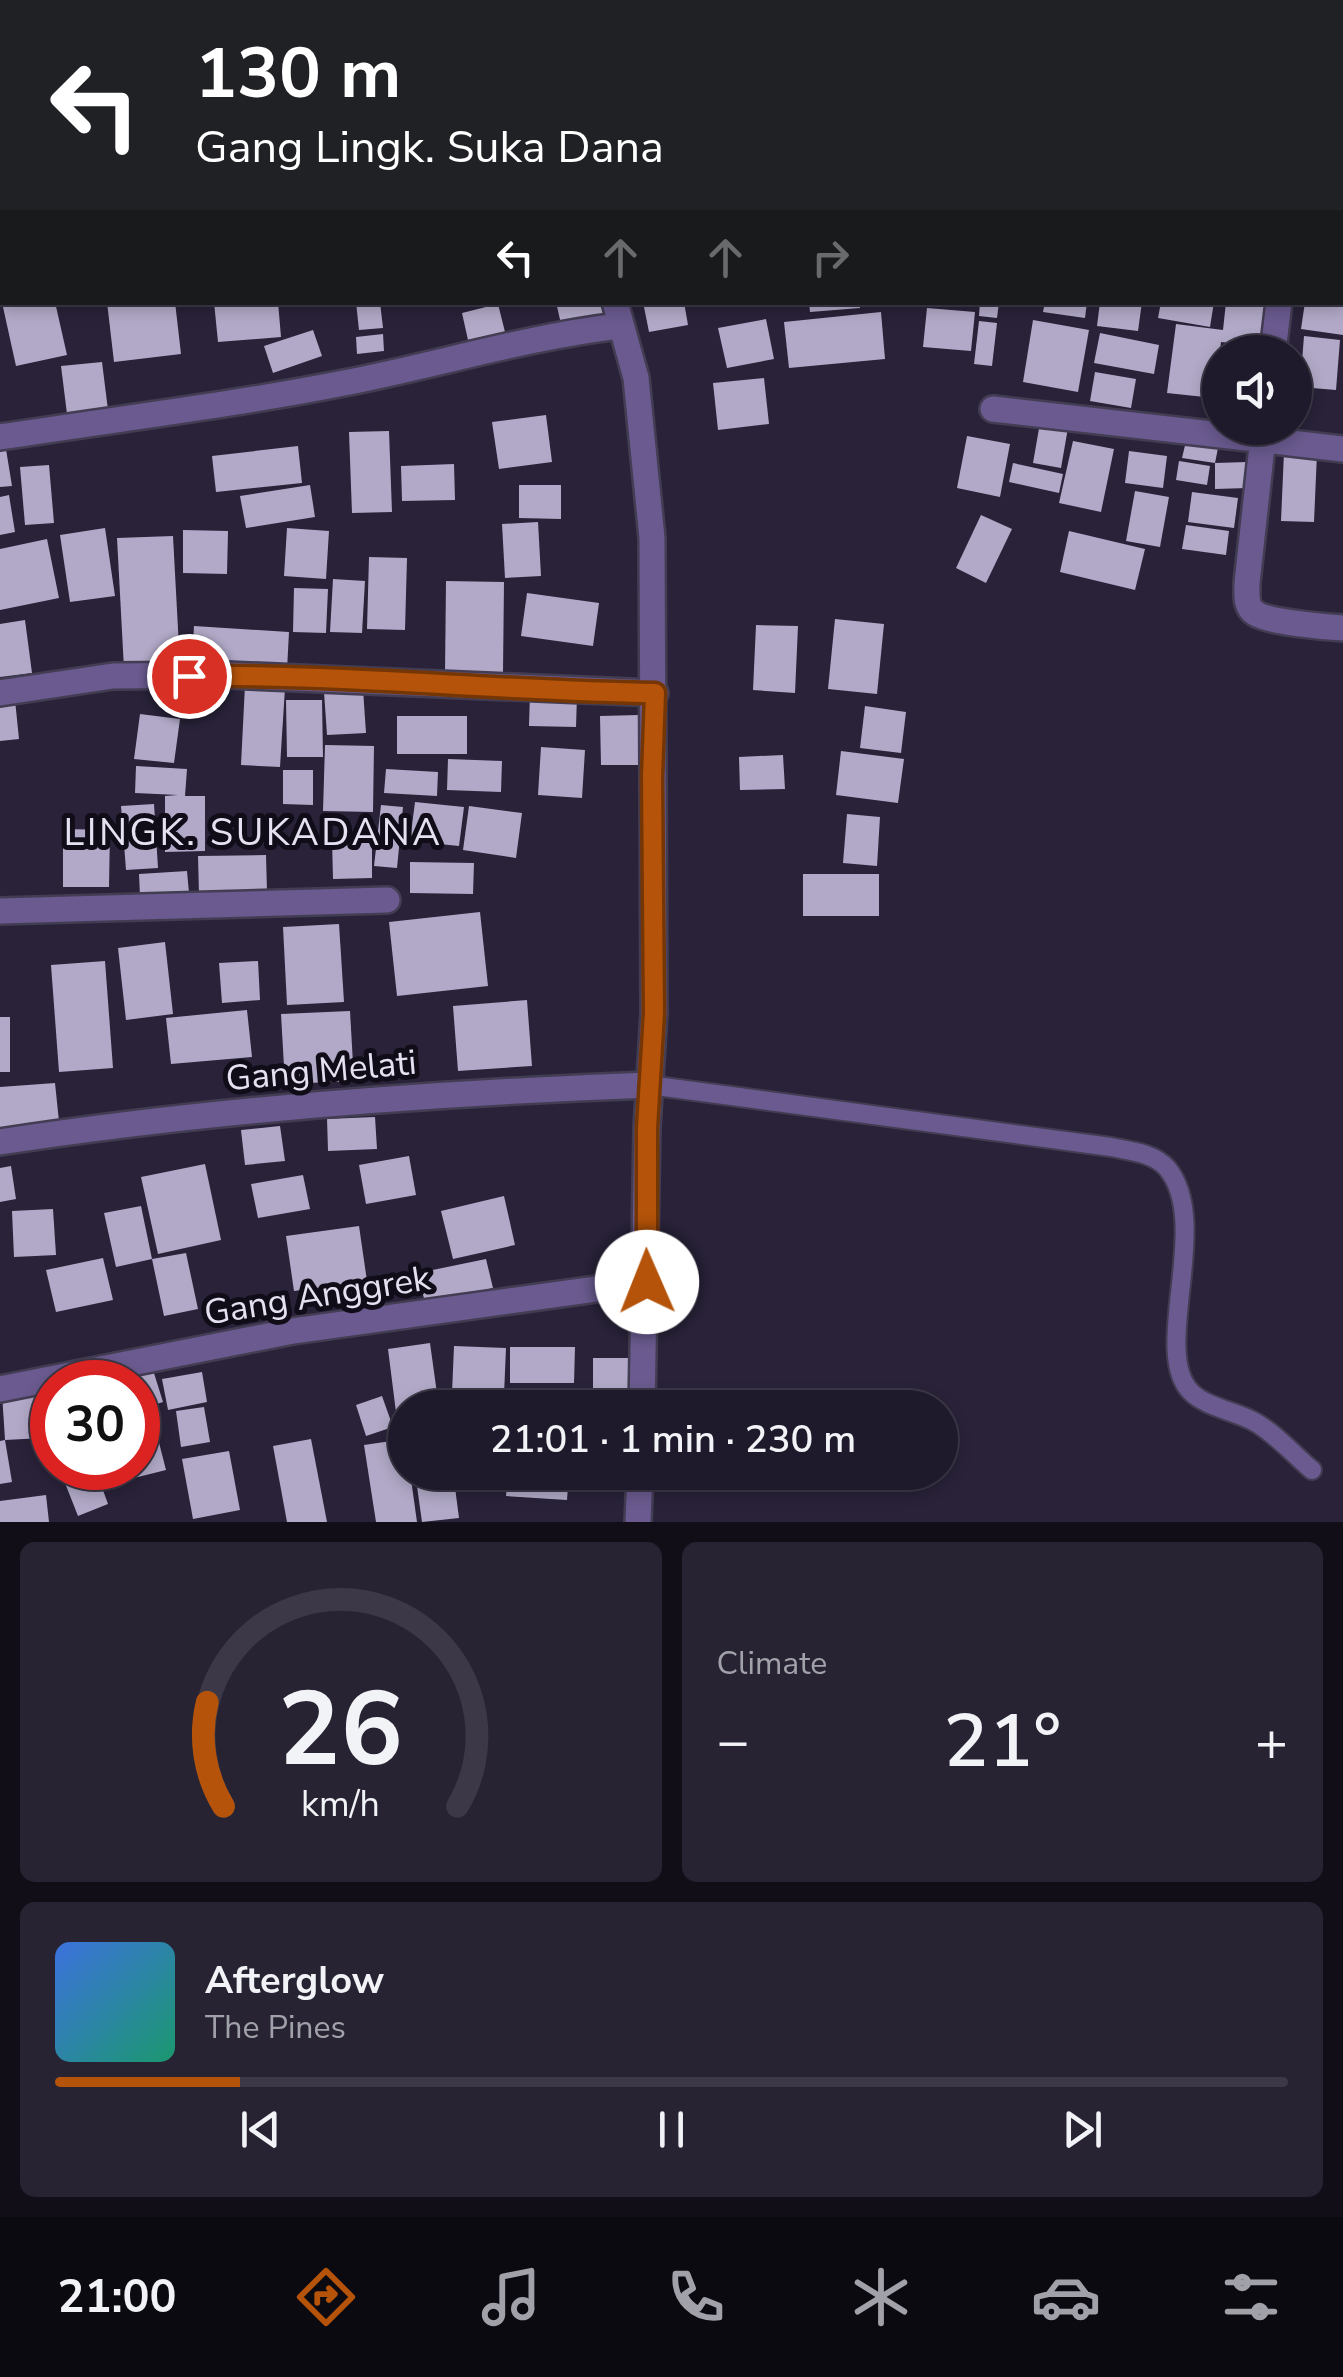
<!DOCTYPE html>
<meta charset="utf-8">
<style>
:root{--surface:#1f1a2b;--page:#272333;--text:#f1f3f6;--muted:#a1a1a9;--line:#3c3847;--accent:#b45309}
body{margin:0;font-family:"Nunito Sans",sans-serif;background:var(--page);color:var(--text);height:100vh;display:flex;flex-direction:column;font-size:38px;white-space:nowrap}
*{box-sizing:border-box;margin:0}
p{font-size:32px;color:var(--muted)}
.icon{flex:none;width:55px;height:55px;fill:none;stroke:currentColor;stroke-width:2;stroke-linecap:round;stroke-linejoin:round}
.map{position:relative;height:1522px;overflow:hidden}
.panel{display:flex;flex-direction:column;gap:20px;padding:20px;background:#110e18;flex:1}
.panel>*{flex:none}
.banner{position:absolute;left:0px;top:0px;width:1345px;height:305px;box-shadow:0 5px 15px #0003,0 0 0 2px var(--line);background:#202124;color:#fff;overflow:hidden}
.fabs{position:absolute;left:1202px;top:335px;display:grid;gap:20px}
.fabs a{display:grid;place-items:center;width:110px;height:110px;border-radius:50%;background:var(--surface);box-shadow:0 5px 15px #0003,0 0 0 2px var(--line);font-size:50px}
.speed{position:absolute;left:30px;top:1360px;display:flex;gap:20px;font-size:50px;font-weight:700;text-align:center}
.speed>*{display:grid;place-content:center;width:130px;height:130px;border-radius:50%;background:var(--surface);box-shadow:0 5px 15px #0003,0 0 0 2px var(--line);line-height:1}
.speed .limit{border:15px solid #d22;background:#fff;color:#111}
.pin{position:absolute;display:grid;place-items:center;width:85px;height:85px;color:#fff;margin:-42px;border:5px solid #fff;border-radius:50%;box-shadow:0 2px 10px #0007}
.me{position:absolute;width:110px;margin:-55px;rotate:359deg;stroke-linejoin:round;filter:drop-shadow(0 0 8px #0008)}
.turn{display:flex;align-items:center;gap:35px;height:210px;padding:0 30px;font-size:45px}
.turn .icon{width:130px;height:130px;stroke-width:2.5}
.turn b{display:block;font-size:70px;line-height:85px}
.lanes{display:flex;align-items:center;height:95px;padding:0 30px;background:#0003;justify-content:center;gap:50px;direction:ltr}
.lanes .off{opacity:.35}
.big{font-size:75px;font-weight:600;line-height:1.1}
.panel .card{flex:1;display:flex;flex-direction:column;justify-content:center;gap:15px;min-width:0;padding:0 35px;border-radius:15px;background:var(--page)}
.panel .dial{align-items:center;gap:0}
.dial svg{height:260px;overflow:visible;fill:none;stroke:var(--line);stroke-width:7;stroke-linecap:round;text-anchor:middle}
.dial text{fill:var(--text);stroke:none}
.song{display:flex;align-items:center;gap:30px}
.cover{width:120px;height:120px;border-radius:15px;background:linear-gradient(135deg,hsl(220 70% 55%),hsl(160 70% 35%))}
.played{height:10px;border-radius:5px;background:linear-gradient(90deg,var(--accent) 15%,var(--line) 15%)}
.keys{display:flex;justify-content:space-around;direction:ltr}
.heat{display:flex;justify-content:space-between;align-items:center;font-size:55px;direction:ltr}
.panel .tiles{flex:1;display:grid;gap:20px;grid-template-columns:1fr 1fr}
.card:last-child{grid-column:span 2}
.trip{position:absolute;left:388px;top:1390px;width:570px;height:100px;border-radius:50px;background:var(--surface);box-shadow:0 5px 15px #0003,0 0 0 2px var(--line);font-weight:600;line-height:100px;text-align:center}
.tabs{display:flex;height:160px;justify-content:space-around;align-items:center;background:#0c0a11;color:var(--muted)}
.tabs .icon{width:70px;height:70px}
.tabs .on{color:var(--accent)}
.tabs b{font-size:45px;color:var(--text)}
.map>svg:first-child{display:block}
.building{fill:#b1a9c7}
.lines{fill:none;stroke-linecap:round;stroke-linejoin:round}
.service-casing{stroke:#433d53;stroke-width:22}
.minor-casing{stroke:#433d53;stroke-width:30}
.service{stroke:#6a5a8f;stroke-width:18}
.minor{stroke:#6a5a8f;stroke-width:25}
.route-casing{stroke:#753606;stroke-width:25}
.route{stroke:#b45309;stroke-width:18}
.labels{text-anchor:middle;stroke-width:10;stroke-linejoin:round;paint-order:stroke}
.street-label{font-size:35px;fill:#e5e1f1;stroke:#100d18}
.neighbourhood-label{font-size:38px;letter-spacing:2.5px;fill:#e5e1f1;stroke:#100d18}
</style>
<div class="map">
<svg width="1343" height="1522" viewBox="0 0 1343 1522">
<rect width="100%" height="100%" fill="#292239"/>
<g class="building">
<polygon points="22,302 55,302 67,355 16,366 3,307"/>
<polygon points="107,302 175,302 181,354 114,362"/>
<polygon points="214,302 278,302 281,337 218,342"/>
<polygon points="356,302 380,302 383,328 359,330"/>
<polygon points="556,302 608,302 611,315 561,324"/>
<polygon points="643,302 684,302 688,325 649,332"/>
<polygon points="809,302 860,302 860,308 810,312"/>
<polygon points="980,302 999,302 997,318 979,316"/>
<polygon points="1045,302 1087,302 1085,318 1043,312"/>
<polygon points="1100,302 1142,302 1138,331 1097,326"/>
<polygon points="1161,302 1214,302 1210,327 1158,318"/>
<polygon points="1226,302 1266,302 1262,346 1221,342 1214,398 1167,393 1176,324 1223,330"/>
<polygon points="1305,302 1343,302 1343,335 1301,329"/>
<polygon points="498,304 505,332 468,340 462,313"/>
<polygon points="927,308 975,312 971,351 923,347"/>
<polygon points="881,312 885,359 789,368 784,322"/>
<polygon points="766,319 774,359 727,368 718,328"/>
<polygon points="1033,320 1089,330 1078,392 1023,382"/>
<polygon points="979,321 997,323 992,366 974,364"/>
<polygon points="313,330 322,356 273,373 264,346"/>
<polygon points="1100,333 1159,345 1154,374 1094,363"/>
<polygon points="383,334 384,351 357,354 356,337"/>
<polygon points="1304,336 1340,340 1336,390 1300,387"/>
<polygon points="102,362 109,418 68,422 61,366"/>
<polygon points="1095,372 1136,379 1131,408 1090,401"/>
<polygon points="764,378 769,424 718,430 713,383"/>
<polygon points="546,415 552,462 499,469 492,422"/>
<polygon points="1041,417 1069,422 1061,468 1033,463"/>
<polygon points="389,431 392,512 352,513 349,432"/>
<polygon points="967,436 1010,444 1000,497 957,488"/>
<polygon points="1187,437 1219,443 1215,463 1182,458"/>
<polygon points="1073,441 1114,449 1101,512 1059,503"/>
<polygon points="5,443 12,486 0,487 0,444"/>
<polygon points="298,446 302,483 216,492 212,456"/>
<polygon points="1129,451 1167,456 1163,488 1125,483"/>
<polygon points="1284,452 1317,453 1314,522 1281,521"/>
<polygon points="1179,461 1210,466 1207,485 1176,480"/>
<polygon points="1247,462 1248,488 1215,489 1215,463"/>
<polygon points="1013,463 1063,474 1059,493 1009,482"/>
<polygon points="454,464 455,500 402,501 401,466"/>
<polygon points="49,465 54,523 25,525 20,467"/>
<polygon points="310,485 315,517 246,528 240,496"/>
<polygon points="519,485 561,485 561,519 519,518"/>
<polygon points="1135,491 1169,497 1160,547 1126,541"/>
<polygon points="1192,492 1238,498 1234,528 1188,522"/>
<polygon points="9,495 15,532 0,535 0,497"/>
<polygon points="981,515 1012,529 986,583 956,568"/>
<polygon points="538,522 541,576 505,578 502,524"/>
<polygon points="1186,525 1229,531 1226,555 1182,549"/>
<polygon points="105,528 115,596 70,602 60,535"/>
<polygon points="287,528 329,531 326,579 284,576"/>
<polygon points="183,530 228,531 227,574 183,573"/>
<polygon points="1069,531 1145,549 1135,590 1060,572"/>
<polygon points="173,536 180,666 124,669 117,538"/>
<polygon points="47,539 59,598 0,610 0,549"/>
<polygon points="369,557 407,558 405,630 367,629"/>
<polygon points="333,579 365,581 362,633 330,632"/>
<polygon points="446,581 504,582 503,672 445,672"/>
<polygon points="294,588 328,589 326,633 293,632"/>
<polygon points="527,593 599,603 593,646 521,636"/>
<polygon points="835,619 884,624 877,694 828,689"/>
<polygon points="25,620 32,673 0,677 0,624"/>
<polygon points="756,625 798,626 795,693 753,690"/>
<polygon points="194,626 289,632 287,670 192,664"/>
<polygon points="245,685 285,688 280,767 241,765"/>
<polygon points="363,689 366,733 327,735 324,692"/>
<polygon points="530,693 577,695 576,727 529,726"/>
<polygon points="15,700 19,739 0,741 0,702"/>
<polygon points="286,700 322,700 323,757 287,757"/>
<polygon points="865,706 906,712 901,753 860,748"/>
<polygon points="140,714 180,719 174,763 134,759"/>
<polygon points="638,715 638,765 601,765 600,716"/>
<rect x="397" y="716" width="70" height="38"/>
<polygon points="325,745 374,746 373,812 323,811"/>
<polygon points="541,747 585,750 582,798 538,795"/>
<polygon points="841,751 904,759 898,803 836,795"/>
<polygon points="783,755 785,789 740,790 739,757"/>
<polygon points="448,759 502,761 501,792 447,790"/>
<polygon points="136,766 187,769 185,796 205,796 205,851 165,852 165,796 178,795 135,793"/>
<polygon points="386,769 438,772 437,796 384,793"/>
<polygon points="283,770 313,770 313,805 283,804"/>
<polygon points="415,802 464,807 459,846 410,841"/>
<polygon points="154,804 158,868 126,870 121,806"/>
<polygon points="381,805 403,807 397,868 374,866"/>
<polygon points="469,806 522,813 516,858 463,850"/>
<polygon points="847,814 880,817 877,866 843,863"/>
<polygon points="63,829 110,830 109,887 63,887"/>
<polygon points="372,838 372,878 333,879 332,839"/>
<polygon points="266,855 267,892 199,894 198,856"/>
<polygon points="410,862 474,863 473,894 410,893"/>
<polygon points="187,871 189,893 140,896 139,874"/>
<rect x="803" y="874" width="76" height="42"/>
<polygon points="480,912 488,986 397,996 389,922"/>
<polygon points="339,924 344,1002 287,1005 283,927"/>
<polygon points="165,942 173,1014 126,1020 118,948"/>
<polygon points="105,961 113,1068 59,1072 51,965"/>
<polygon points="258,961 260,1000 222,1003 219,963"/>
<polygon points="527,1000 532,1066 458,1071 453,1006"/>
<polygon points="247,1010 252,1057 171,1064 166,1018"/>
<polygon points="350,1011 354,1081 285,1084 281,1014"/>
<rect x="0" y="1017" width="10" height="55"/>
<polygon points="55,1083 60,1131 0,1137 0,1087"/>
<polygon points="375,1117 377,1149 328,1151 327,1119"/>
<polygon points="280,1126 285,1161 245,1165 241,1130"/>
<polygon points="409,1156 416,1195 366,1204 359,1165"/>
<polygon points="205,1164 221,1240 158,1254 141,1177"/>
<polygon points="11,1166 16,1199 0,1202 0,1168"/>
<polygon points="303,1175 310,1209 258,1218 251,1184"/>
<polygon points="504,1196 515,1245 453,1259 441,1211"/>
<polygon points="141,1206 152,1259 186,1253 198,1309 164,1316 152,1259 116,1267 104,1213"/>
<polygon points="53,1209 56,1255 14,1257 12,1211"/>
<polygon points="359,1226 367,1281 294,1291 286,1236"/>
<polygon points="103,1258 113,1300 56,1312 46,1270"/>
<polygon points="486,1259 493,1288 425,1303 418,1273"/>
<polygon points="430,1343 439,1408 405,1408 405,1427 398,1428 388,1349"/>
<polygon points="454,1346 506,1348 504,1395 452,1393"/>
<polygon points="510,1347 575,1347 574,1383 510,1383"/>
<rect x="593" y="1358" width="35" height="50"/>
<polygon points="153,1370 163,1402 138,1410 138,1382 113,1381"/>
<polygon points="202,1372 207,1402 168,1410 162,1379"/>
<polygon points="39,1391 43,1438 5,1440 2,1393"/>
<polygon points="382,1396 393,1427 366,1436 356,1405"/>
<polygon points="204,1407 210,1442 181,1447 176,1411"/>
<polygon points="153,1419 166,1470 118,1482 114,1468 138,1468 138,1423"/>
<polygon points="311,1439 327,1522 287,1522 273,1446"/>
<polygon points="405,1439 405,1472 410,1472 417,1522 376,1522 364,1445"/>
<polygon points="5,1440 12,1482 0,1484 0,1441"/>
<polygon points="229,1451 240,1510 193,1519 182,1459"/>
<polygon points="96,1471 108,1504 78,1516 65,1483"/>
<polygon points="415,1472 453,1472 459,1518 422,1522"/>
<polygon points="508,1472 569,1472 567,1500 506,1496"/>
<polygon points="46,1495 49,1522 0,1522 0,1501"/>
</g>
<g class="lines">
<defs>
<path id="service" d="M649 1085 1111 1147C1130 1151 1154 1153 1167 1168 1213 1223 1150 1351 1191 1392 1206 1407 1234 1411 1253 1421 1274 1432 1293 1454 1312 1470"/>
<g id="minor">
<polyline points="366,0 366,2"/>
<polyline points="1277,0 1277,2"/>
<polyline points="1342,269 1343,269"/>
<polyline points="615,302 636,378 652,538 654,1013 647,1128 642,1408"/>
<polyline points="1273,352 1279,302"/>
<polyline points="993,409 1343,449"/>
<path d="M1264 428 1247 583C1247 593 1245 607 1255 613 1267 622 1326 627 1343 628"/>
<path d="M0 437C117 419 233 405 349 382 440 364 527 337 619 326"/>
<polyline points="0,693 113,676 227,675 655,693"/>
<polyline points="0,911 387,900"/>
<path d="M0 1142C215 1109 432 1093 649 1085"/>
<polyline points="0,1389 293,1331 647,1282"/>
<polyline points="638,1522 640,1472"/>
</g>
</defs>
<use href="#service" class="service-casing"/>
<use href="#minor" class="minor-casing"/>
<use href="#service" class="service"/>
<use href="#minor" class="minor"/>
</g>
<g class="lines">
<defs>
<path id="route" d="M189 676C345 674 499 691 655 693L652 777 654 1013 647 1128V1282"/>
</defs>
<use href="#route" class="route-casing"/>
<use href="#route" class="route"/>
</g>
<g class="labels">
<g class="street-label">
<text transform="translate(321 1070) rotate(-5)" y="12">Gang Melati</text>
<text transform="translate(317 1295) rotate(-9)" y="12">Gang Anggrek</text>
</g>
<g class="neighbourhood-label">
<text x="253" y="845">LINGK. SUKADANA</text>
</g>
</g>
</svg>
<div class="fabs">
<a><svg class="icon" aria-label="sound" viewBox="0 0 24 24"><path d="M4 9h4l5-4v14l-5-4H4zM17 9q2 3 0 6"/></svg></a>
</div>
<div class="speed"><div class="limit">30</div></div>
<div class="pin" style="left:189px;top:676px;background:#d93025"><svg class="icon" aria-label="arrive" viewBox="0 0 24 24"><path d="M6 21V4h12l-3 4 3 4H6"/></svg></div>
<svg class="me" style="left:647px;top:1282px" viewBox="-20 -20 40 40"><circle r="19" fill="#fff"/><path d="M0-13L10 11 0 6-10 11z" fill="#b45309"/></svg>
<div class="trip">21:01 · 1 min · 230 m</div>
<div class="banner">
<div class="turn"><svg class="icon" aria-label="left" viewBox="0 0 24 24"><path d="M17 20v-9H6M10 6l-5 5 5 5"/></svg><div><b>130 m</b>Gang Lingk. Suka Dana</div></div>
<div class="lanes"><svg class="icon" aria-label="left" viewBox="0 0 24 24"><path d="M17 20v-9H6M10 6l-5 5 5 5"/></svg><svg class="icon off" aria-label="ahead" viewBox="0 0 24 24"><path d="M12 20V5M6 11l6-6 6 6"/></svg><svg class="icon off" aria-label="ahead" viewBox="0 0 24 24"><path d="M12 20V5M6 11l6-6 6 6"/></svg><svg class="icon off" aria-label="right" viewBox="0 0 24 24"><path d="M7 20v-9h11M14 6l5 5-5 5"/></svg></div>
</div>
</div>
<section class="panel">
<div class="tiles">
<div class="card dial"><svg viewBox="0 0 100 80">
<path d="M14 69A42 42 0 1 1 86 69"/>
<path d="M14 69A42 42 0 0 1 9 37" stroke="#b45309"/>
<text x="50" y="56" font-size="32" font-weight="700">26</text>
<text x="50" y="72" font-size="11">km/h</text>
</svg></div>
<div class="card"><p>Climate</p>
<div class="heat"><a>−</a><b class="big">21°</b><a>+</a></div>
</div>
<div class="card">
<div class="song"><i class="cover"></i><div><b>Afterglow</b><p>The Pines</p></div></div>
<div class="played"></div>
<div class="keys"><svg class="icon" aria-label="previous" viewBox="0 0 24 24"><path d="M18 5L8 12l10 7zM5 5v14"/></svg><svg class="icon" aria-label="pause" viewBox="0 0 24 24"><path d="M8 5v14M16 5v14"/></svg><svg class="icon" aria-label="next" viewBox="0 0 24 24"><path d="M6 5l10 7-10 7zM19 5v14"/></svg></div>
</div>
</div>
</section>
<nav class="tabs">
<b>21:00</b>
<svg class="icon on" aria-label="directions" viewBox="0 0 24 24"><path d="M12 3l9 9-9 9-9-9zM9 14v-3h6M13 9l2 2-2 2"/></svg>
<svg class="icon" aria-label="music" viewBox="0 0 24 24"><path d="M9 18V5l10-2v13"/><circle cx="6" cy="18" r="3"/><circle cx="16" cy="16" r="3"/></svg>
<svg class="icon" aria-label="phone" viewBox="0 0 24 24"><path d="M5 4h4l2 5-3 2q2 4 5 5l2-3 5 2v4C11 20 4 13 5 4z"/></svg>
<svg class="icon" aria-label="climate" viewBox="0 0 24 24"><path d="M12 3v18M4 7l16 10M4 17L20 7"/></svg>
<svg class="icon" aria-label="car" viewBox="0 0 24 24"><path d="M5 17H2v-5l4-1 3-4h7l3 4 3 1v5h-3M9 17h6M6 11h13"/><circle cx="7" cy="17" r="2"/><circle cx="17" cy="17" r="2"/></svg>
<svg class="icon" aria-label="filters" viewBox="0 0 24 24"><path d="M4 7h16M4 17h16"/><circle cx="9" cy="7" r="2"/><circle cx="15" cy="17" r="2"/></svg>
</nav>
